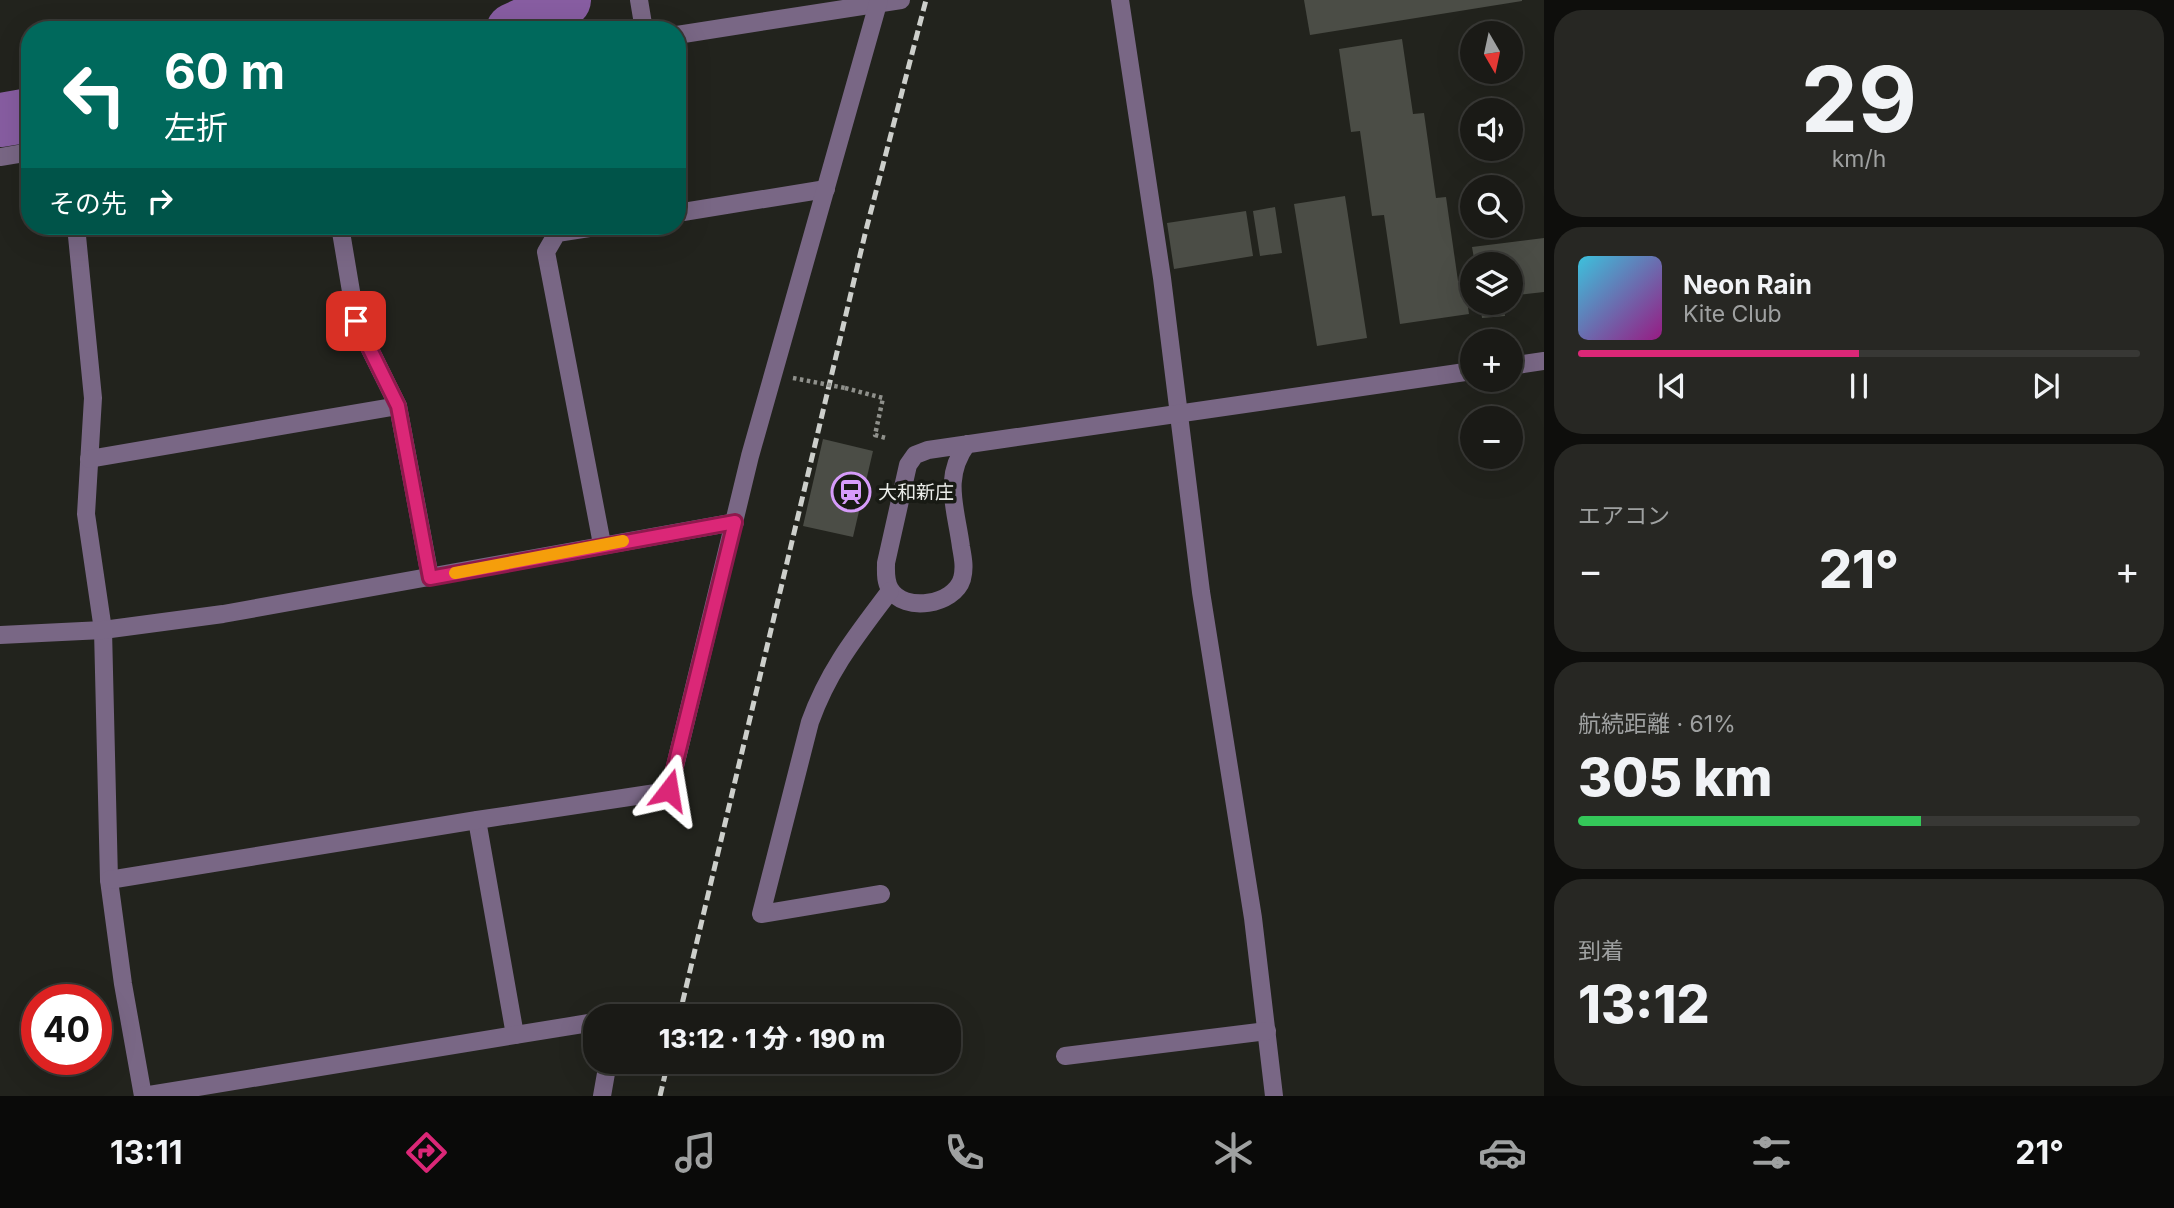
<!DOCTYPE html>
<html lang="ja">
<meta charset="utf-8">
<style>
:root{--surface:#1a1a16;--page:#272723;--text:#f1f3f6;--muted:#9fa1a1;--line:#383835;--accent:#db2777}
body{margin:0;font-family:Inter,"Noto Sans JP",sans-serif;background:var(--page);color:var(--text);height:100vh;display:flex;flex-direction:column;font-size:26px;white-space:nowrap}
*{box-sizing:border-box;margin:0}
p{font-size:23px;color:var(--muted)}
.icon{flex:none;width:38px;height:38px;fill:none;stroke:currentColor;stroke-width:2;stroke-linecap:round;stroke-linejoin:round}
.map{position:relative;flex:1;overflow:hidden}
.details{display:flex;flex-direction:column;gap:10px;padding:10px;background:#0e0e0c;width:630px}
.details>*{flex:none}
.hud{position:absolute;left:21px;top:21px;width:665px;height:214px;border-radius:28px;box-shadow:0 7px 28px #0002,0 0 0 2px var(--line);background:#00695c;color:#fff;overflow:hidden}
.needle{width:46px;rotate:171deg}
.controls{position:absolute;left:1460px;top:21px;display:grid;gap:14px}
.controls a{display:grid;place-items:center;width:63px;height:63px;border-radius:50%;background:var(--surface);box-shadow:0 7px 28px #0002,0 0 0 2px var(--line);font-size:35px}
.speed{position:absolute;left:21px;top:984px;display:flex;gap:14px;font-size:35px;font-weight:700;text-align:center}
.speed>*{display:grid;place-content:center;width:91px;height:91px;border-radius:50%;background:var(--surface);box-shadow:0 7px 28px #0002,0 0 0 2px var(--line);line-height:1}
.speed .limit{border:10px solid #d22;background:#fff;color:#111}
.pin{position:absolute;display:grid;place-items:center;width:60px;height:60px;color:#fff;margin:-30px;border-radius:14px;box-shadow:0 4px 10px #0006}
.me{position:absolute;width:77px;margin:-38px;rotate:14deg;stroke-linejoin:round;filter:drop-shadow(0 0 5px #0008)}
.turn{display:flex;align-items:center;gap:24px;height:147px;padding:0 28px;font-size:32px}
.turn .icon{width:91px;height:91px;stroke-width:2.5}
.turn b{display:block;font-size:49px;line-height:60px}
.then{display:flex;align-items:center;height:66px;padding:0 28px;background:#0003;gap:14px;font-size:26px}
.big{font-size:52px;font-weight:800;line-height:1.1}
.details .tile{flex:1;display:flex;flex-direction:column;justify-content:center;gap:10px;min-width:0;padding:0 24px;border-radius:28px;background:var(--page)}
.details .dial{align-items:center;gap:0}
.dial b{font-size:91px;line-height:1}
.song{display:flex;align-items:center;gap:21px}
.cover{width:84px;height:84px;border-radius:10px;background:linear-gradient(135deg,hsl(190 70% 55%),hsl(310 70% 35%))}
.played{height:7px;border-radius:4px;background:linear-gradient(90deg,var(--accent) 50%,var(--line) 50%)}
.keys{display:flex;justify-content:space-around;direction:ltr}
.heat{display:flex;justify-content:space-between;align-items:center;font-size:38px;direction:ltr}
.charge{height:10px;border-radius:5px;background:linear-gradient(90deg,#34c759 61%,var(--line) 0)}
.trip{position:absolute;left:583px;top:1004px;width:378px;height:70px;border-radius:28px;background:var(--surface);box-shadow:0 7px 28px #0002,0 0 0 2px var(--line);font-weight:800;line-height:70px;text-align:center}
.dock{display:flex;height:112px;justify-content:space-around;align-items:center;background:#0a0a09;color:var(--muted)}
.dock .icon{width:49px;height:49px}
.dock .current{color:var(--accent)}
.dock b{font-size:32px;color:var(--text)}
main{display:flex;flex:1;min-height:0}
.map>svg:first-child{display:block}
.lines{fill:none;stroke-linecap:round;stroke-linejoin:round}
.river{stroke:#875da1;stroke-width:54}
.building{fill:#4b4d46}
.path{stroke:#8f908b;stroke-width:4.5;stroke-dasharray:3.5 3.5;stroke-linecap:butt}
.minor{stroke:#796785;stroke-width:18}
.rail{stroke:#cdcfcb;stroke-width:5;stroke-dasharray:10 5;stroke-linecap:butt}
.path-bridge{stroke:#8f908b;stroke-width:4.5;stroke-dasharray:3.5 3.5;stroke-linecap:butt}
.route-casing{stroke:#8e194d;stroke-width:18}
.route{stroke:#db2777;stroke-width:12}
.slow{stroke:#f59e0b;stroke-width:12}
.labels{text-anchor:middle;stroke-width:7;stroke-linejoin:round;paint-order:stroke}
.poi-label{font-size:19px;fill:#eceeea;stroke:#181a14;text-anchor:start}
</style>
<main>
<div class="map">
<svg width="1544" height="1096" viewBox="0 0 1544 1096">
<rect width="100%" height="100%" fill="#22231d"/>
<g class="lines">
<g class="river">
<polyline points="513,30 550,13 564,0"/>
<polyline points="0,120 30,115"/>
</g>
</g>
<g class="building">
<polygon points="1304,0 1522,0 1522,1 1310,35"/>
<polygon points="1402,39 1413,114 1424,113 1436,198 1446,197 1458,281 1464,280 1469,314 1400,324 1384,215 1372,216 1360,131 1351,132 1339,49"/>
<polygon points="1345,196 1367,338 1317,346 1294,204"/>
<polygon points="1275,207 1282,253 1260,256 1253,211"/>
<polygon points="1246,211 1253,256 1174,269 1167,223"/>
<polygon points="1544,238 1544,292 1510,296 1510,264 1475,264 1472,247"/>
<polygon points="1480,303 1503,303 1505,316 1482,318"/>
<polygon points="823,439 873,451 853,537 803,526"/>
</g>
<g class="lines">
<polyline class="path" points="845,388 883,398 875,435 886,438"/>
<g class="minor">
<polyline points="639,0 644,30"/>
<polyline points="1120,0 1162,278 1201,592 1253,918 1274,1096"/>
<polyline points="677,35 901,0"/>
<polyline points="0,157 30,152"/>
<polyline points="677,213 826,189"/>
<polyline points="76,226 93,398 86,514 103,630 109,880 123,984 143,1096"/>
<polyline points="340,226 356,321 398,406 430,577"/>
<polyline points="1510,366 1544,361"/>
<path d="M967 444C942 478 956 508 961 547 963 558 965 568 962 579 954 605 904 613 890 589 885 581 886 572 886 563L908 465 915 455 928 450 1472 371"/>
<polyline points="89,459 398,406"/>
<polyline points="602,544 546,252 557,233 602,226"/>
<polyline points="0,635 103,630 223,614 735,522"/>
<polyline points="477,820 515,1035"/>
<polyline points="109,880 477,820 669,791 750,456 879,0"/>
<path d="M881 894 761 914 810 722C829 669 857 635 890 591"/>
<polyline points="1065,1056 1267,1031"/>
<polyline points="143,1096 595,1022"/>
<polyline points="602,1096 608,1062"/>
</g>
<g class="rail">
<polyline points="679,1017 866,230 926,0"/>
<polyline points="660,1096 668,1062"/>
</g>
<polyline class="path-bridge" points="793,378 845,388"/>
</g>
<g class="lines">
<defs>
<polyline id="route" points="356,321 398,406 430,578 735,522 669,790"/>
</defs>
<use href="#route" class="route-casing"/>
<use href="#route" class="route"/>
<polyline class="slow" points="455,573 623,541"/>
</g>
<defs>
<symbol id="station-ring" viewBox="-11 -11 22 22"><circle r="9.5" fill="#181a14" stroke="#d69bfa" stroke-width="1.5"/><path d="M-3-6H3Q5-6 5-4V2Q5 4 3 4L4.5 6H3L1.5 4h-3L-3 6H-4.5L-3 4Q-5 4-5 2V-4Q-5-6-3-6ZM-3.5-4v3h7v-3ZM-3.5 1v1.5H-2V1ZM2 1v1.5H3.5V1Z" fill="#d69bfa"/></symbol>
</defs>
<g fill-rule="evenodd">
<use href="#station-ring" x="829" y="470" width="44" height="44"/>
</g>
<g class="labels">
<g class="poi-label">
<text x="878" y="499">大和新庄</text>
</g>
</g>
</svg>
<div class="controls">
<a><svg class="needle" viewBox="-14 -14 28 28"><path d="M0-13l5 13h-10z" fill="#e53935"/><path d="M0 13l5-13h-10z" fill="#9fa1a1"/></svg></a>
<a><svg class="icon" aria-label="sound" viewBox="0 0 24 24"><path d="M4 9h4l5-4v14l-5-4H4zM17 9q2 3 0 6"/></svg></a>
<a><svg class="icon" aria-label="search" viewBox="0 0 24 24"><circle cx="10" cy="10" r="6"/><path d="M15 15l6 6"/></svg></a>
<a><svg class="icon" aria-label="layers" viewBox="0 0 24 24"><path d="M12 4l9 5-9 5-9-5zM3 14l9 5 9-5"/></svg></a>
<a>+</a>
<a>−</a>
</div>
<div class="speed"><div class="limit">40</div></div>
<div class="pin" style="left:356px;top:321px;background:#d93025"><svg class="icon" aria-label="arrive" viewBox="0 0 24 24"><path d="M6 21V4h12l-3 4 3 4H6"/></svg></div>
<svg class="me" style="left:669px;top:790px" viewBox="-20 -20 40 40"><path d="M0-17L14 15 0 8-14 15z" fill="#db2777" stroke="#fff" stroke-width="4"/></svg>
<div class="trip">13:12 · 1 分 · 190 m</div>
<div class="hud">
<div class="turn"><svg class="icon" aria-label="left" viewBox="0 0 24 24"><path d="M17 20v-9H6M10 6l-5 5 5 5"/></svg><div><b>60 m</b>左折</div></div>
<div class="then">その先<svg class="icon" aria-label="right" viewBox="0 0 24 24"><path d="M7 20v-9h11M14 6l5 5-5 5"/></svg></div>
</div>
</div>
<section class="details">
<div class="tile dial"><b>29</b><p>km/h</p></div>
<div class="tile">
<div class="song"><i class="cover"></i><div><b>Neon Rain</b><p>Kite Club</p></div></div>
<div class="played"></div>
<div class="keys"><svg class="icon" aria-label="previous" viewBox="0 0 24 24"><path d="M18 5L8 12l10 7zM5 5v14"/></svg><svg class="icon" aria-label="pause" viewBox="0 0 24 24"><path d="M8 5v14M16 5v14"/></svg><svg class="icon" aria-label="next" viewBox="0 0 24 24"><path d="M6 5l10 7-10 7zM19 5v14"/></svg></div>
</div>
<div class="tile"><p>エアコン</p>
<div class="heat"><a>−</a><b class="big">21°</b><a>+</a></div>
</div>
<div class="tile"><p>航続距離 · 61%</p><b class="big">305 km</b><div class="charge"></div></div>
<div class="tile"><p>到着</p><b class="big">13:12</b></div>
</section>
</main>
<nav class="dock">
<b>13:11</b>
<svg class="icon current" aria-label="directions" viewBox="0 0 24 24"><path d="M12 3l9 9-9 9-9-9zM9 14v-3h6M13 9l2 2-2 2"/></svg>
<svg class="icon" aria-label="music" viewBox="0 0 24 24"><path d="M9 18V5l10-2v13"/><circle cx="6" cy="18" r="3"/><circle cx="16" cy="16" r="3"/></svg>
<svg class="icon" aria-label="phone" viewBox="0 0 24 24"><path d="M5 4h4l2 5-3 2q2 4 5 5l2-3 5 2v4C11 20 4 13 5 4z"/></svg>
<svg class="icon" aria-label="climate" viewBox="0 0 24 24"><path d="M12 3v18M4 7l16 10M4 17L20 7"/></svg>
<svg class="icon" aria-label="car" viewBox="0 0 24 24"><path d="M5 17H2v-5l4-1 3-4h7l3 4 3 1v5h-3M9 17h6M6 11h13"/><circle cx="7" cy="17" r="2"/><circle cx="17" cy="17" r="2"/></svg>
<svg class="icon" aria-label="filters" viewBox="0 0 24 24"><path d="M4 7h16M4 17h16"/><circle cx="9" cy="7" r="2"/><circle cx="15" cy="17" r="2"/></svg>
<b>21°</b>
</nav>
